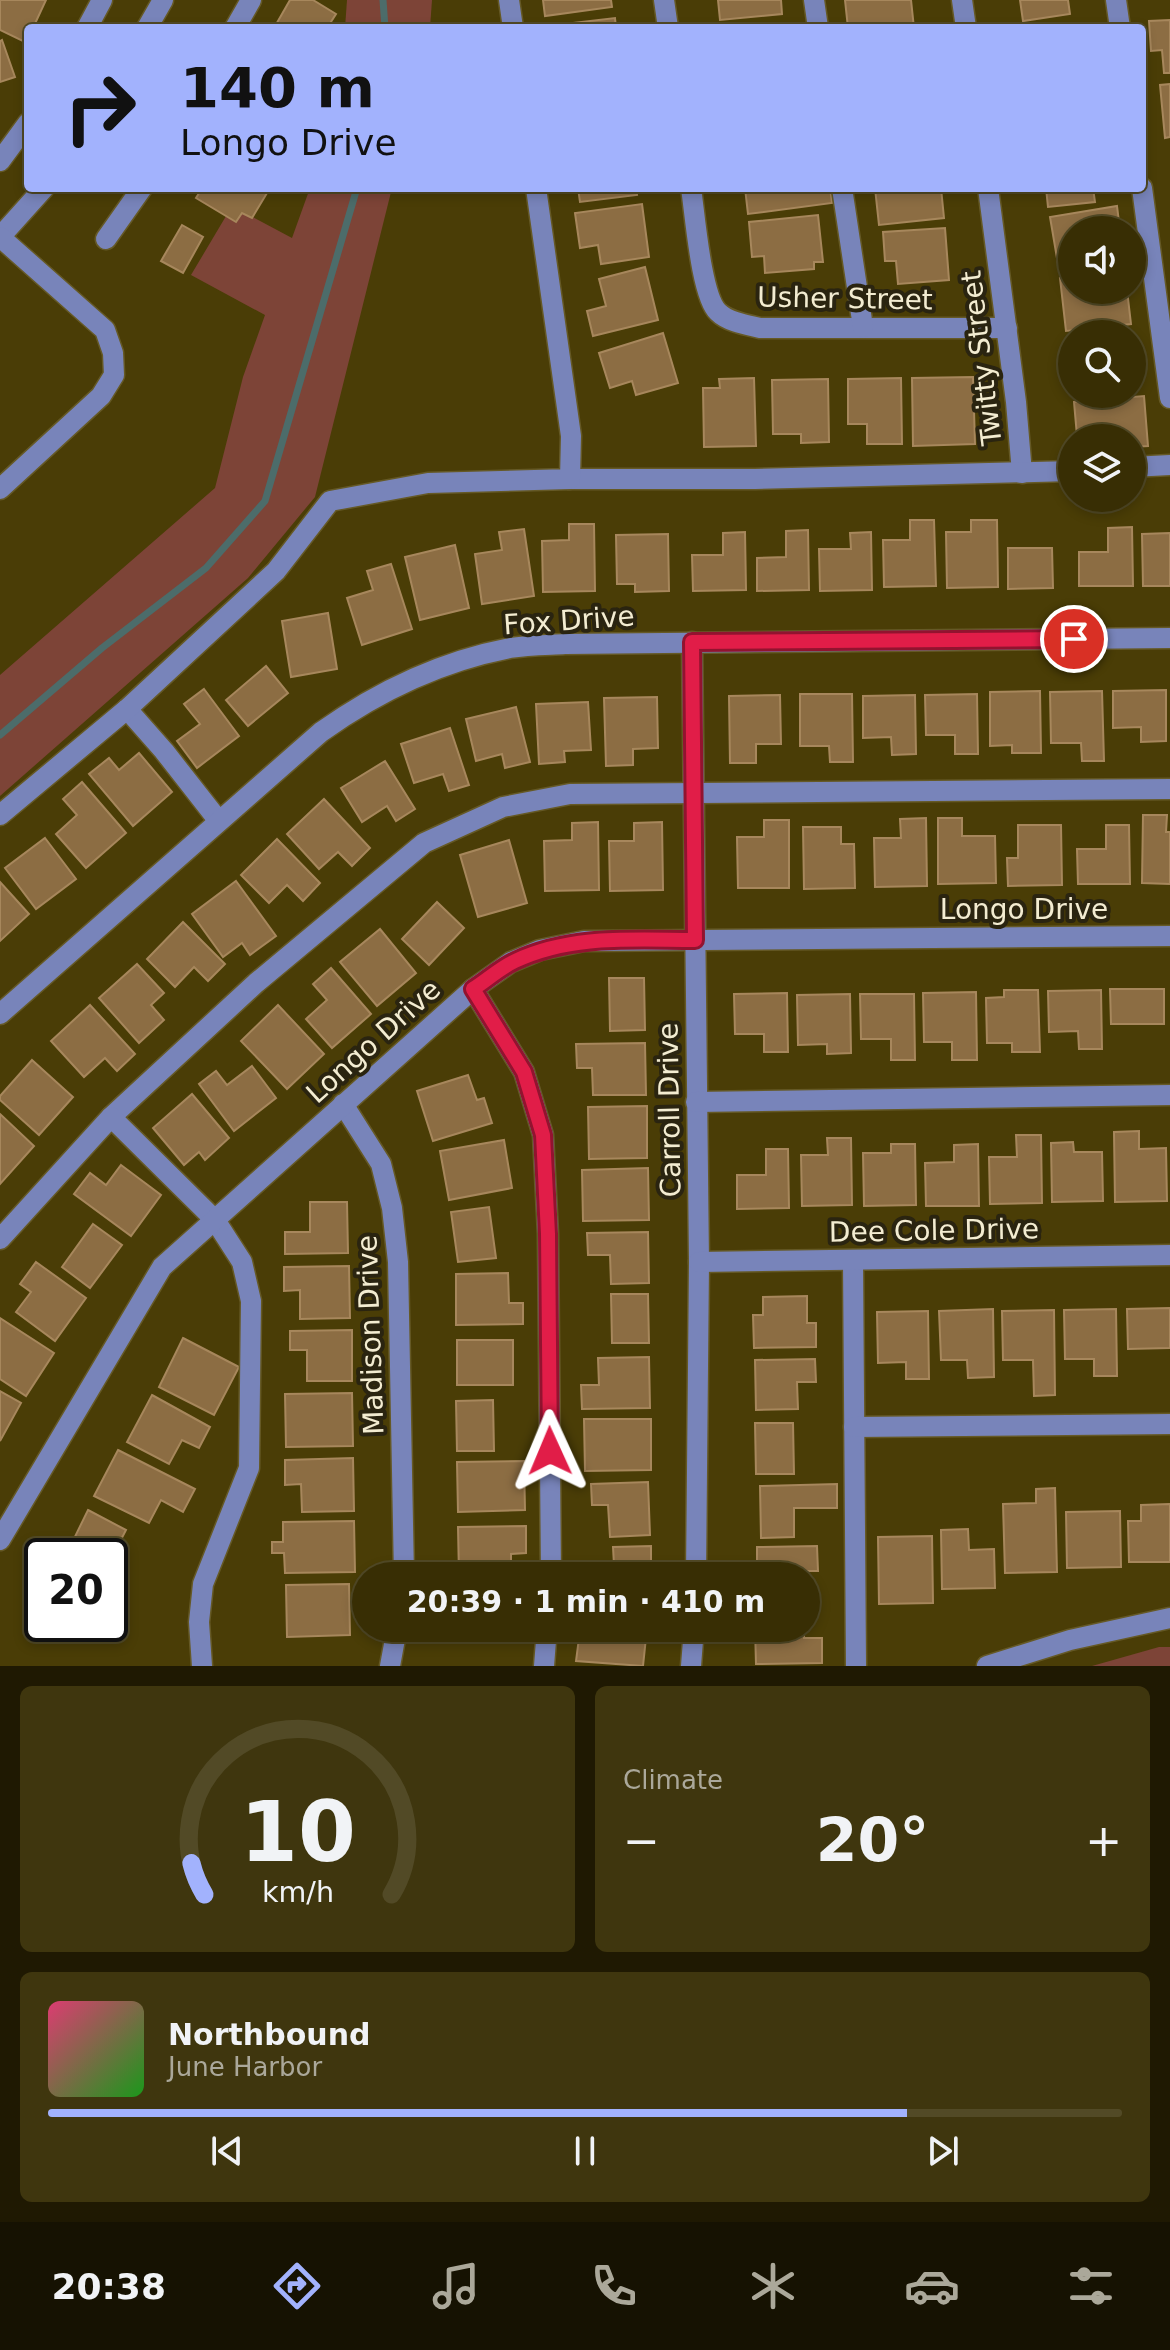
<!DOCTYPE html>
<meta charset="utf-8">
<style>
:root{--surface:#382e04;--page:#3f360e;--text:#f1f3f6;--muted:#aba89a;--line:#524a26;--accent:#a2b2fd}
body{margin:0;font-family:"DejaVu Sans",sans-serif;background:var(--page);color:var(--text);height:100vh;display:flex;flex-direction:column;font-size:30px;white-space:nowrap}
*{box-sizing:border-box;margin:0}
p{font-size:26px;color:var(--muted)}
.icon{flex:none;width:44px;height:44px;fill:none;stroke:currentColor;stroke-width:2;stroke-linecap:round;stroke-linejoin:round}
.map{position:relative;height:1666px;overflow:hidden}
.drawer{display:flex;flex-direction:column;gap:20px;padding:20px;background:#1f1902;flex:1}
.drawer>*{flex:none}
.hud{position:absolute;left:24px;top:24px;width:1122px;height:168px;border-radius:8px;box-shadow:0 4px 12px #0003,0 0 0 2px var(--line);background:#a2b2fd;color:#111;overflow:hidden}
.buttons{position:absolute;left:1058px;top:216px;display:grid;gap:16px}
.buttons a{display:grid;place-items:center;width:88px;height:88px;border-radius:50%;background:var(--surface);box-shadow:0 4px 12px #0003,0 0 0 2px var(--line);font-size:40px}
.speed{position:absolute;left:24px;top:1538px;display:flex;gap:16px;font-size:40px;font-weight:700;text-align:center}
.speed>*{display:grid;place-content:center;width:104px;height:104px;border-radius:50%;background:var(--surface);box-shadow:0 4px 12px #0003,0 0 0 2px var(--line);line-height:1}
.speed .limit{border:4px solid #111;border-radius:12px;background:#fff;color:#111}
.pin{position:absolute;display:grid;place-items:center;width:68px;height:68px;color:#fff;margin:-34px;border:4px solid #fff;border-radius:50%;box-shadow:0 2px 8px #0007}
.me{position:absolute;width:88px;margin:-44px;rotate:359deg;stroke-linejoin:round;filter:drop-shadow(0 0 6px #0008)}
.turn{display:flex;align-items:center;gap:28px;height:168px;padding:0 24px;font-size:36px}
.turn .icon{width:104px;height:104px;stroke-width:2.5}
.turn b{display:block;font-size:56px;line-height:68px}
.big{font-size:60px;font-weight:700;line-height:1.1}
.drawer .tile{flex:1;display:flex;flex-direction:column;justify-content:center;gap:12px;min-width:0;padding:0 28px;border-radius:12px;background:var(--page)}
.drawer .dial{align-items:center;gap:0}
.dial svg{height:208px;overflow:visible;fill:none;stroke:var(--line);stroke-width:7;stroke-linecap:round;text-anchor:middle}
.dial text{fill:var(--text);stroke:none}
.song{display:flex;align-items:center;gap:24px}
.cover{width:96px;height:96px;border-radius:12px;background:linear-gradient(135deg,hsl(340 70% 55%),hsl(120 70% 35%))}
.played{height:8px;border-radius:4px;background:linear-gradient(90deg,var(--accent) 80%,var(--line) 80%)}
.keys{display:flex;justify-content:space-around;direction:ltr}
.heat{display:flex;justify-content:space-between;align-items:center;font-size:44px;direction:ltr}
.drawer .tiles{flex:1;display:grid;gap:20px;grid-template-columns:1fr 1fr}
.tile:last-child{grid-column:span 2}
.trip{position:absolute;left:352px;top:1562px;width:468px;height:80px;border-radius:40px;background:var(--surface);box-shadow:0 4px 12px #0003,0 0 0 2px var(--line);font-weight:700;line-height:80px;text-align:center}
.menu{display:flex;height:128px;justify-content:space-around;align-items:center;background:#161202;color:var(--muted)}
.menu .icon{width:56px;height:56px}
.menu .current{color:var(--accent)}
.menu b{font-size:36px;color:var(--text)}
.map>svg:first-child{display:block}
.green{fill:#7d4437}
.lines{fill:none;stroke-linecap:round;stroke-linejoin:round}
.stream{stroke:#4c6c6a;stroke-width:7}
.building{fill:#8c6d43;stroke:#a7875c;stroke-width:2}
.minor-casing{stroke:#655926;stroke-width:23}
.minor{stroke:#7884ba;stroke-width:20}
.route-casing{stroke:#92132f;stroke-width:20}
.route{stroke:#e11d48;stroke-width:14}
.labels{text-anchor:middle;stroke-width:8;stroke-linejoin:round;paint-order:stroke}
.street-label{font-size:28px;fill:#f3ecd1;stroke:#2a2410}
</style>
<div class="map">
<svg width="1170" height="1666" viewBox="0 0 1170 1666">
<rect width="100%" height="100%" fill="#4a3d06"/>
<g class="green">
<polygon points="347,0 432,0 430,28 345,28"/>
<polygon points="310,188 392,188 315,497 248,578 0,796 0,675 215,488 243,377 265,315 191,275 232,206 292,238"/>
<polygon points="1159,1647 1170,1647 1170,1666 1092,1666"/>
</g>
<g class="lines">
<g class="stream">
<polyline points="383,0 385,28"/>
<polyline points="0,735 102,648 206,568 265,501 357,188"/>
</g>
</g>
<g class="building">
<polygon points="0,0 46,0 33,28 28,28 27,43 0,30"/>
<polygon points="290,0 313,0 336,14 327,28 274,28"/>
<polygon points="543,0 611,0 612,7 545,16"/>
<polygon points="718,0 781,0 782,14 720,20"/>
<polygon points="845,0 911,0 914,28 848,28"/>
<polygon points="1020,0 1068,0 1070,14 1023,21"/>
<polygon points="615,18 616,28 548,28 548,26"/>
<polygon points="1170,20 1170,73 1164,73 1162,50 1151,51 1149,21"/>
<polygon points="2,40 15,77 0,82 0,41"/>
<polygon points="1170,84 1170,137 1165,138 1160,85"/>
<polygon points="199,188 270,188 252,218 242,213 236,222 196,198 201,190"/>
<polygon points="578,188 636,188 637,195 580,202"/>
<polygon points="745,188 830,188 832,203 748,214"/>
<polygon points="875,188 941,188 944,218 879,225"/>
<polygon points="1046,188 1093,188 1095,202 1048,207"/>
<polygon points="642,204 649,257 601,264 598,245 580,248 575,213"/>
<polygon points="1117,206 1120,230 1072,230 1072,268 1059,270 1050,217"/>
<polygon points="818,215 823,262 814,262 814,269 765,273 764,256 752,257 749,222"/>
<polygon points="182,225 203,237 183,273 161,261"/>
<polygon points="945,228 949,280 898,284 896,261 885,261 883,232"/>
<polygon points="645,267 658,320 593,336 587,311 606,306 599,279"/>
<polygon points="1072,277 1072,290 1127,290 1131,324 1066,331 1060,278"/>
<polygon points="663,333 678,383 636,395 632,381 610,388 599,353"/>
<polygon points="1072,340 1072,379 1067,341"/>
<polygon points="1132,341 1138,384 1132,385"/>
<polygon points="973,377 975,444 913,446 912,378"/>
<polygon points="754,378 756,446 704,447 703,388 720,388 719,379"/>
<polygon points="901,378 902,444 867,444 867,424 848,424 848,379"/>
<polygon points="828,379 829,442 801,443 801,434 773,434 772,380"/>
<polygon points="1144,396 1148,446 1132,447 1132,438 1077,436 1074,402"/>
<polygon points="910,520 934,520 936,586 884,587 883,540 910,540"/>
<polygon points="971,520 997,520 998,587 947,588 946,532 971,532"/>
<polygon points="569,524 594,524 595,591 543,592 542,541 569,540"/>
<polygon points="1132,527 1133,586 1079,586 1079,552 1108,552 1108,528"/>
<polygon points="524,529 534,596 482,604 475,554 502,550 499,532"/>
<polygon points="808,530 809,590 757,591 757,558 786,557 786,531"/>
<polygon points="745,532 746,590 693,591 692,555 723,555 723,533"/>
<polygon points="871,532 872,590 820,591 819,549 851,549 850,533"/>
<polygon points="1170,533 1170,586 1143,586 1142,534"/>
<polygon points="668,534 669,591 635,592 635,584 617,584 616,535"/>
<polygon points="455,545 469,608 420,620 405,557"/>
<polygon points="1008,548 1052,548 1053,588 1008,589"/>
<polygon points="391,564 412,629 362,645 347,598 373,590 367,571"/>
<polygon points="328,613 337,669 291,677 282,621"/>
<polygon points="266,666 288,693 248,726 226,700"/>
<polygon points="204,689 239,736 197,768 177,741 200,724 184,704"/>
<polygon points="1166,690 1166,741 1141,742 1141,727 1113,728 1113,691"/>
<polygon points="1040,691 1041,753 1012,753 1012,745 990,746 990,692"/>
<polygon points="1102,691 1104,761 1082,761 1081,743 1051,743 1050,692"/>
<polygon points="800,694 852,694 853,762 830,762 829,746 800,746"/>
<polygon points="977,694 978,754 955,754 955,735 926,735 925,695"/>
<polygon points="780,695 781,744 756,744 756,763 730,763 729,696"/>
<polygon points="915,695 916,754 892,755 891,737 863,738 863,696"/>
<polygon points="657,697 658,748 633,749 633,765 606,766 604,698"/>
<polygon points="588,702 591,750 564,751 565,762 539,764 536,704"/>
<polygon points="516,707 530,762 505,768 502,754 476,761 466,719"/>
<polygon points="450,728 469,785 449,791 443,774 414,783 401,744"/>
<polygon points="139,753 172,792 133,826 89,774 109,758 119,770"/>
<polygon points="385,761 415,809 396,821 387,806 362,822 341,788"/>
<polygon points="82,782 126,833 86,868 56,834 77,815 63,799"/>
<polygon points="324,799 370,848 352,866 338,852 319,869 287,834"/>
<polygon points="1143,815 1167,815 1166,832 1170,832 1170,884 1142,883"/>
<polygon points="926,818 927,886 875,887 874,838 901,838 900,819"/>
<polygon points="938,818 962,818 962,836 995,836 996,883 938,884"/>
<polygon points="764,820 789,820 789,888 738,888 737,837 764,837"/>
<polygon points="598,822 599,890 545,891 544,841 572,840 572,823"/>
<polygon points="662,822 663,890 610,891 609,841 634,841 634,823"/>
<polygon points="1018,825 1061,825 1062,885 1008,886 1007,858 1018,858"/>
<polygon points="1106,825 1129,825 1130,884 1078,884 1077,849 1106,849"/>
<polygon points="803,827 841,827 841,844 854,844 855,888 804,889"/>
<polygon points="45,838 76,879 36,909 5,868"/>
<polygon points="277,839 320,883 303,901 287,885 269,903 241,875"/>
<polygon points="509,840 527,903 478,917 460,855"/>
<polygon points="236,881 276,936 250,955 242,943 223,957 192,914"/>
<polygon points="0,882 29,914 0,941"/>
<polygon points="437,902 464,928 429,965 402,939"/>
<polygon points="183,922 225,964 208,981 194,967 175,987 147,959"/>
<polygon points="380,929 416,973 377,1006 340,962"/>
<polygon points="137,964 164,993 151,1005 164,1020 139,1043 99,998"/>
<polygon points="331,968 371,1014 332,1048 306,1019 327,1000 313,984"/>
<polygon points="609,978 644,978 645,1030 610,1031"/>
<polygon points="1110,989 1164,989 1164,1024 1111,1024"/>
<polygon points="1004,990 1038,990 1040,1052 1012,1052 1012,1043 987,1043 986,998 1004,997"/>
<polygon points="1101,990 1102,1049 1079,1049 1078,1031 1049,1032 1048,991"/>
<polygon points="976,992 977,1060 952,1060 952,1042 924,1042 923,993"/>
<polygon points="787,993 788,1052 764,1052 764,1034 735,1034 734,994"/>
<polygon points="850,994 851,1053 827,1054 827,1044 798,1045 797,995"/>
<polygon points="860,994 914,994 915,1060 891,1060 891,1039 861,1039"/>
<polygon points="90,1005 135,1054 117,1071 105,1058 84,1077 51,1041"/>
<polygon points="278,1005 324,1054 287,1089 241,1041"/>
<polygon points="645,1043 646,1095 593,1095 592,1068 577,1068 576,1044"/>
<polygon points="32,1060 73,1097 39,1135 0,1100 0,1096"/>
<polygon points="252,1066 276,1098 234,1131 199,1084 216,1071 227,1085"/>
<polygon points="468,1075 477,1100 484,1098 492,1123 433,1141 417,1091"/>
<polygon points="192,1094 229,1138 205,1160 199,1152 184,1165 153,1128"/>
<polygon points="647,1106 647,1158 589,1159 588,1107"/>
<polygon points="0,1114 34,1146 0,1184"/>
<polygon points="1139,1131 1139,1149 1166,1148 1167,1201 1115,1202 1114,1132"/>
<polygon points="1016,1135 1041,1135 1042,1203 990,1204 989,1157 1017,1157"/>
<polygon points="827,1138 851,1138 852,1205 802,1206 801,1155 828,1155"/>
<polygon points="504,1140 512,1188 449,1200 440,1151"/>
<polygon points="1073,1142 1074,1152 1102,1152 1103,1201 1052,1202 1051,1143"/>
<polygon points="891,1144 915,1144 916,1205 864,1206 863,1153 891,1153"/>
<polygon points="978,1144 979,1206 926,1206 925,1163 954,1162 954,1145"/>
<polygon points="766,1149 788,1149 789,1208 737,1209 737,1175 766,1175"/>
<polygon points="121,1165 161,1195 131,1236 74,1194 90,1173 106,1185"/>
<polygon points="648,1168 649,1220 583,1221 582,1170"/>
<polygon points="310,1202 347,1202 348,1253 285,1254 285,1232 310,1232"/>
<polygon points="489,1207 496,1258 458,1262 451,1212"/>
<polygon points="93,1224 122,1245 90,1288 62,1267"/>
<polygon points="648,1232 649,1283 611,1284 610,1255 588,1255 587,1233"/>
<polygon points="36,1262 86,1298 55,1341 16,1312 31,1292 20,1284"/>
<polygon points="349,1266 350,1318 300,1319 300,1290 284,1291 284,1267"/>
<polygon points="508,1273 509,1303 523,1303 523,1324 456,1325 456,1274"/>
<polygon points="611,1294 648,1294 649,1343 612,1343"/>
<polygon points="807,1296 807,1323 816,1323 816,1347 754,1348 753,1315 763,1315 763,1297"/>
<polygon points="1170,1308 1170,1348 1128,1349 1127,1309"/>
<polygon points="993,1309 994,1377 968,1378 967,1360 941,1360 939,1311"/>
<polygon points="1116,1309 1117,1376 1094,1376 1094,1359 1065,1359 1064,1310"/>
<polygon points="1054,1310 1055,1395 1034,1396 1033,1360 1003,1360 1002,1311"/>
<polygon points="928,1311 929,1379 906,1379 906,1362 878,1363 877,1312"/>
<polygon points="0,1318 54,1353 26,1396 0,1379"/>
<polygon points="352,1330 352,1381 307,1381 307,1350 290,1350 290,1331"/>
<polygon points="183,1338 239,1367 214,1415 159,1387"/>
<rect x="457" y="1340" width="56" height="45"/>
<polygon points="649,1357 650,1408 582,1409 581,1385 599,1385 598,1358"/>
<polygon points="815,1359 816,1382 797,1382 798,1409 756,1410 755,1360"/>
<polygon points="0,1391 21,1403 0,1441"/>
<polygon points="352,1393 353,1446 286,1447 285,1394"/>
<polygon points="152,1395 210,1427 199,1448 182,1440 169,1464 127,1442"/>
<polygon points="493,1400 494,1451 457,1451 456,1401"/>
<polygon points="584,1419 651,1419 651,1470 585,1471"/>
<polygon points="755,1423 793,1423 794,1474 756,1474"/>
<polygon points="118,1450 195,1489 183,1512 161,1500 149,1523 94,1496"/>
<polygon points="353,1458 354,1511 302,1512 301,1484 285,1485 285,1460"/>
<polygon points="524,1461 525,1510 458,1512 457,1462"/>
<polygon points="648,1482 650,1535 610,1537 608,1505 592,1505 591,1484"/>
<polygon points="837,1484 837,1508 794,1508 794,1537 761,1538 760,1486"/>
<polygon points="1055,1488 1057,1572 1005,1573 1003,1504 1036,1503 1036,1489"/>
<polygon points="1170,1504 1170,1562 1129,1562 1128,1521 1141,1521 1141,1505"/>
<polygon points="88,1510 126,1530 110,1561 110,1556 77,1556 68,1551"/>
<polygon points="1120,1511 1121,1567 1067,1568 1066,1512"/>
<polygon points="354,1521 355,1572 285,1573 284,1553 272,1553 272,1542 283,1542 283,1522"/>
<polygon points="526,1526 526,1553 511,1554 511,1575 459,1576 458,1527"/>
<polygon points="968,1529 969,1550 994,1549 995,1588 942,1589 941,1530"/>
<polygon points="932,1536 933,1603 879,1604 878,1537"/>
<polygon points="651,1546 651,1576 603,1576 603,1565 614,1565 613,1547"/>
<polygon points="817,1546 818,1571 801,1571 801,1576 757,1576 757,1547"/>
<polygon points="349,1584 350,1635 287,1637 286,1585"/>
<polygon points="42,1588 42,1624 106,1624 106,1638 41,1637"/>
<polygon points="454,1628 491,1628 489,1641 454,1638"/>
<polygon points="597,1628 647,1628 643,1666 576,1661 579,1638 595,1640"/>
<polygon points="755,1628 804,1628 804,1638 822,1638 822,1663 756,1664"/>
</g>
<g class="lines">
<defs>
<g id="minor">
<polyline points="509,0 513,28"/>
<polyline points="664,0 668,28"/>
<polyline points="814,0 818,28"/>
<polyline points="962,0 966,28"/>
<polyline points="1116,0 1120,28"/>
<polyline points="87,28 102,0"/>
<polyline points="147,28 163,0"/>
<polyline points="235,28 251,0"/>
<polyline points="0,161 28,123"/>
<path d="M691 188C695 214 701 296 718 312 728 322 747 325 760 328H1007"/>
<polyline points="842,188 863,327"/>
<polyline points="988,188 1016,402 1022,473"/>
<polyline points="1142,188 1170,398"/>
<polyline points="0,237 44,188"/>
<polyline points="106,239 142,188"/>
<polyline points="1132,467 1170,465"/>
<polyline points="570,479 755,479 1072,471"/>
<polyline points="0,489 101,396 114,375 113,353 105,330 0,237"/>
<polyline points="692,642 699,1262 696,1576"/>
<polyline points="127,709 164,751 218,820"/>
<polyline points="0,815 127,709 276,571 330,501 428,483 570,479 571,436 536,188"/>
<polyline points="473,989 524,1072 543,1135 548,1234 551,1576"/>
<path d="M0 1014 321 732C377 692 442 661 510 648 528 645 547 645 565 644L1170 638"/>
<polyline points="696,1102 1170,1095"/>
<polyline points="343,1104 381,1164 392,1208 398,1262 404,1576"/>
<polyline points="111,1117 256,983 424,843 503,807 570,794 1170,789"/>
<polyline points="0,1239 111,1117 215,1220 242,1262 251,1301 249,1468 203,1584 199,1622 202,1666"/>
<polyline points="853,1260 856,1666"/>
<polyline points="699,1262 1170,1255"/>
<polyline points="854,1427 1170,1424"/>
<polyline points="0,1540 162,1267 473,989 511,962 540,950 584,941 1170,936"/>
<polyline points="390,1666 397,1628"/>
<polyline points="544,1666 547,1628"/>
<polyline points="691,1666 694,1628"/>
<polyline points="987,1666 1070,1640 1170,1618"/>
</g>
</defs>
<use href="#minor" class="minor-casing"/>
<use href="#minor" class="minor"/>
</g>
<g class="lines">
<defs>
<path id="route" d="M550 1451 548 1234 543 1135 524 1072 473 989C487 980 500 968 515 961 572 934 635 940 695 940L692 642 1074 639"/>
</defs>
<use href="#route" class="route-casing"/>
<use href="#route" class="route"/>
</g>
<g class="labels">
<g class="street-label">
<text transform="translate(845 298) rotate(1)" y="10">Usher Street</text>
<text transform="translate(981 358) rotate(-97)" y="10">Twitty Street</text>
<text transform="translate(569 620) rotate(-4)" y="10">Fox Drive</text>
<text x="1024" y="919">Longo Drive</text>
<text transform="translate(373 1041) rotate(-42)" y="10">Longo Drive</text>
<text transform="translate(669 1110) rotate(-91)" y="10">Carroll Drive</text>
<text transform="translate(934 1230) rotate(-1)" y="10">Dee Cole Drive</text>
<text transform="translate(370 1335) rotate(-92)" y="10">Madison Drive</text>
</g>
</g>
</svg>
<div class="buttons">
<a><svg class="icon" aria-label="sound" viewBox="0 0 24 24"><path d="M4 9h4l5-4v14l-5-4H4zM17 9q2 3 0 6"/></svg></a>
<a><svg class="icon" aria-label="search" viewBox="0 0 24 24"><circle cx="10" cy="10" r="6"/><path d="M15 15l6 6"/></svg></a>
<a><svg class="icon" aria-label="layers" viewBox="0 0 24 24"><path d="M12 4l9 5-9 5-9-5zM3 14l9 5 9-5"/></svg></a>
</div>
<div class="speed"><div class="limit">20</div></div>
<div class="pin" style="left:1074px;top:639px;background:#d93025"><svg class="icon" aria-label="arrive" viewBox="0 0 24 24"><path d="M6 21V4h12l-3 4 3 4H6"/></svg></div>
<svg class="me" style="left:550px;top:1451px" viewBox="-20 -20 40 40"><path d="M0-17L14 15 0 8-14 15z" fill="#e11d48" stroke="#fff" stroke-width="4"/></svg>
<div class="trip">20:39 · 1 min · 410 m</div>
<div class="hud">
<div class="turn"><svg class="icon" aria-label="right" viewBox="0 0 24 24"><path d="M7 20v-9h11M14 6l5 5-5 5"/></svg><div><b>140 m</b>Longo Drive</div></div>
</div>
</div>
<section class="drawer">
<div class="tiles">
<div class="tile dial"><svg viewBox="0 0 100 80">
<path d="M14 69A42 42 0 1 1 86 69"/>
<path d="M14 69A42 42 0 0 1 9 57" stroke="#a2b2fd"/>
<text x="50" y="56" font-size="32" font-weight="700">10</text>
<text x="50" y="72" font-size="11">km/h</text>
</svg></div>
<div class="tile"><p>Climate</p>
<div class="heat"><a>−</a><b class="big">20°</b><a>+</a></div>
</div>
<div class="tile">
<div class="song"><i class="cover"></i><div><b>Northbound</b><p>June Harbor</p></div></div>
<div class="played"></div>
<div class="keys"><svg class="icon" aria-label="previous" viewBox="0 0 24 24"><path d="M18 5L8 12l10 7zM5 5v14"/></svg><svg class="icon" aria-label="pause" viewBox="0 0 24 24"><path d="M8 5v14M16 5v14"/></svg><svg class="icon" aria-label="next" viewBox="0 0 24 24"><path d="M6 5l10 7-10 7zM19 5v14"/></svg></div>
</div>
</div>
</section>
<nav class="menu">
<b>20:38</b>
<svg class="icon current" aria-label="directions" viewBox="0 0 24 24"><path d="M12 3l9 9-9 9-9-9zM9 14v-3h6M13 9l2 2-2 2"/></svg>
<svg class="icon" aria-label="music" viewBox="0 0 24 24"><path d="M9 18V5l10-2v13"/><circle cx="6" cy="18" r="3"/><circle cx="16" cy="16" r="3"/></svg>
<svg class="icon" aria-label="phone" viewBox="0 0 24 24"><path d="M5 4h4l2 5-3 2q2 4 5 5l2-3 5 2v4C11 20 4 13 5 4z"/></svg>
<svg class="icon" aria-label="climate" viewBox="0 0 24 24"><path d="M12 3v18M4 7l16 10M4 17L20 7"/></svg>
<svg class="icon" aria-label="car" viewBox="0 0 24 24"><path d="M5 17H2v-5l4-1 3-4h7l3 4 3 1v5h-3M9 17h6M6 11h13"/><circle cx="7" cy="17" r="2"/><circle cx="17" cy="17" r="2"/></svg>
<svg class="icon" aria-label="filters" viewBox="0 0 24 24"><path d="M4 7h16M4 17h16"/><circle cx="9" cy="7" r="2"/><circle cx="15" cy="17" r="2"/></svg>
</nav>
